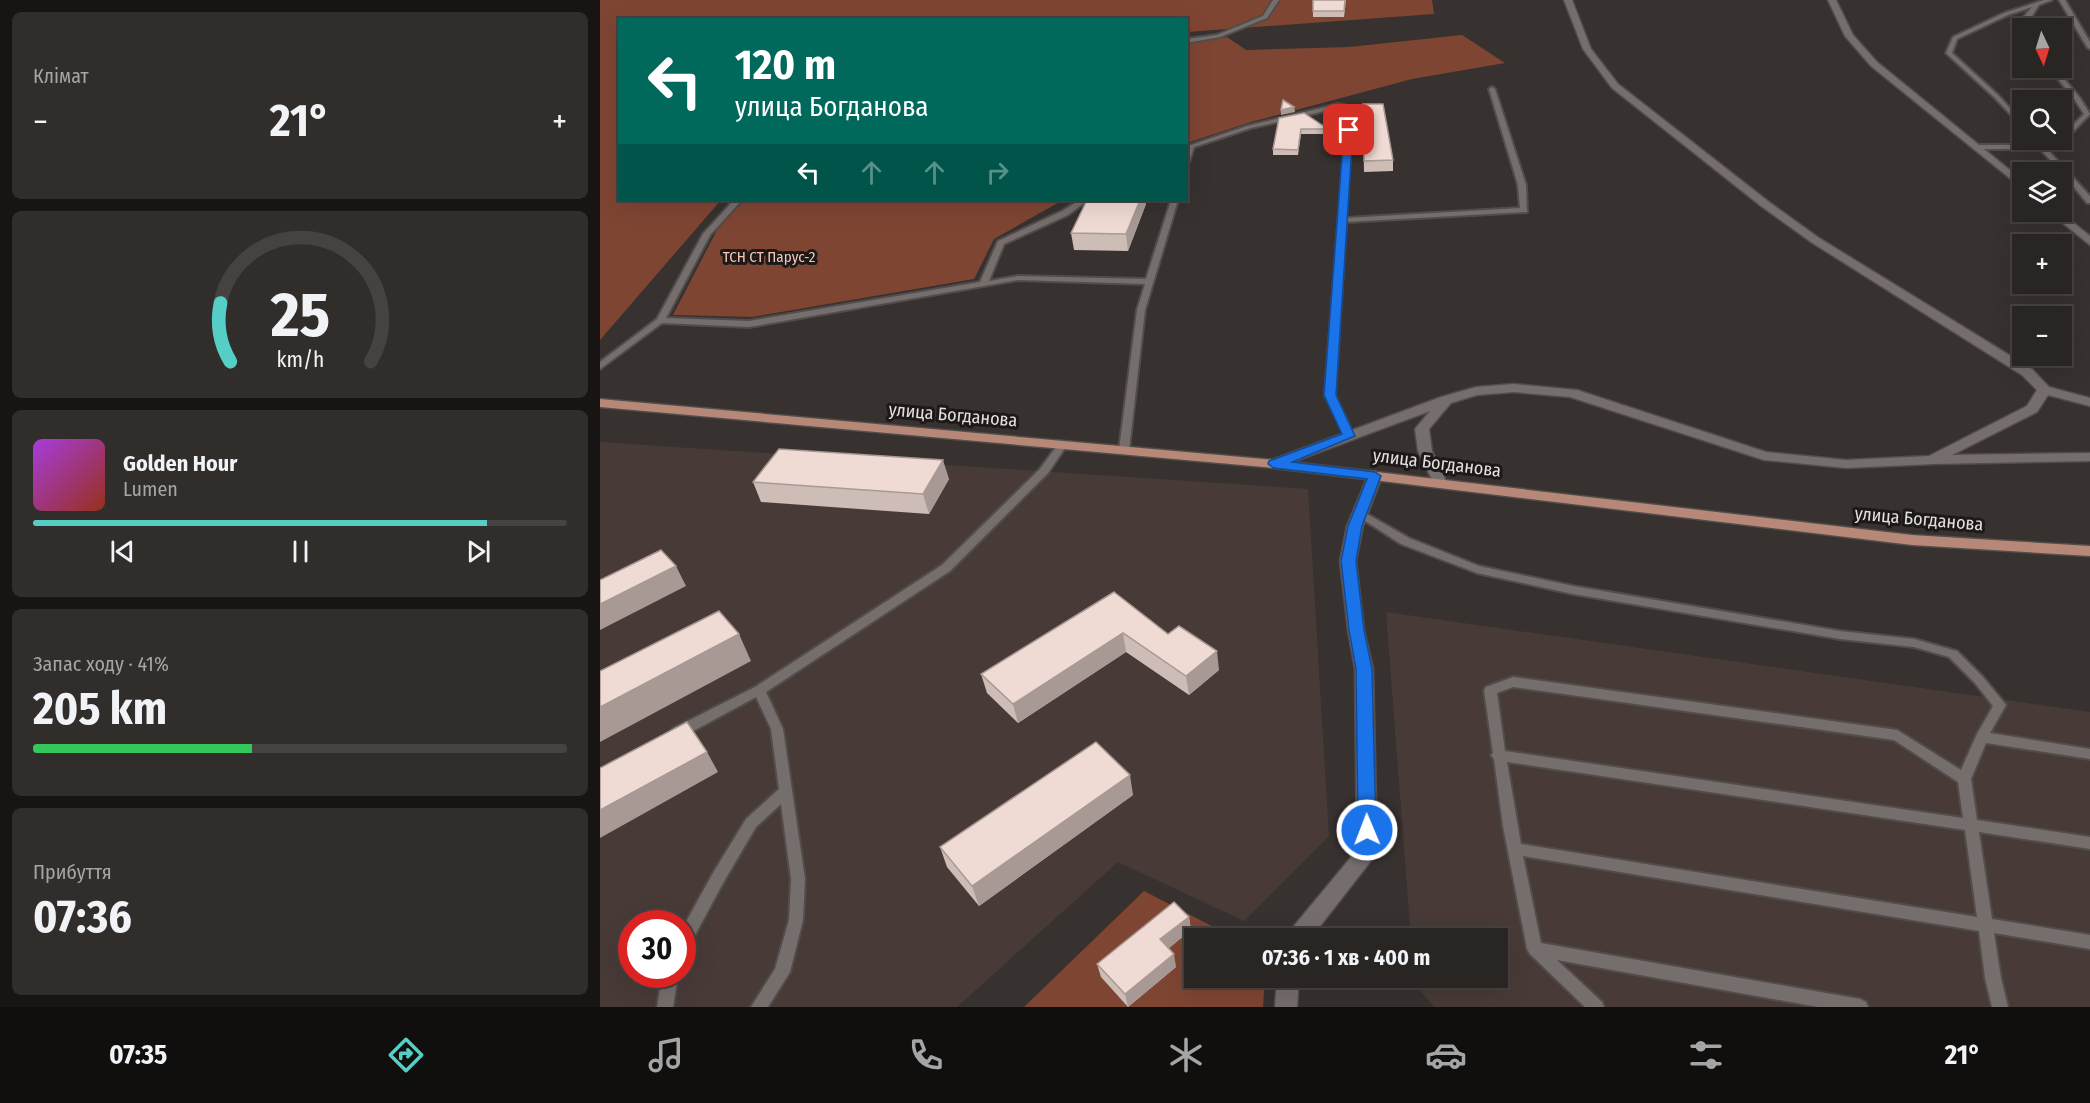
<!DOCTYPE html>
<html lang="uk">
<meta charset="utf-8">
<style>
:root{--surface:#292523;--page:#312d2b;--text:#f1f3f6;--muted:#a5a5a6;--line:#454241;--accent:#55cec5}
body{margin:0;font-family:"Fira Sans Condensed",sans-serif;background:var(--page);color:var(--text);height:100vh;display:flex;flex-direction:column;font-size:22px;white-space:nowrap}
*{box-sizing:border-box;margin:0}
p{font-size:20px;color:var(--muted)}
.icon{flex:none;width:33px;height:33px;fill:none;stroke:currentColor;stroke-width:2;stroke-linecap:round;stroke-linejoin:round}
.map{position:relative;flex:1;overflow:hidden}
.drawer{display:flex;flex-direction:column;gap:12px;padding:12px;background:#171413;width:600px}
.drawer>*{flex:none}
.top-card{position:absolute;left:18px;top:18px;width:570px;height:183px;border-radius:0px;box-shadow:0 6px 24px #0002,0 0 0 2px var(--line);background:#00695c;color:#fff;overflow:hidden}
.needle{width:39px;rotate:176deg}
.buttons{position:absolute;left:1412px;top:18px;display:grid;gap:12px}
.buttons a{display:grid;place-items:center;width:60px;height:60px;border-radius:0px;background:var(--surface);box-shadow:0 6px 24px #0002,0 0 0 2px var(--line);font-size:30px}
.speed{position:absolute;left:18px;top:910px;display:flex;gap:12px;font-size:30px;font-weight:700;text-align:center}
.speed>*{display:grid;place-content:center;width:78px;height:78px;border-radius:50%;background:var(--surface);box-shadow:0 6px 24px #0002,0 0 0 2px var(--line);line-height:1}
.speed .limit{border:9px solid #d22;background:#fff;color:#111}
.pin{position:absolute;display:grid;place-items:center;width:51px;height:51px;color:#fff;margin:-26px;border-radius:12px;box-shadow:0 3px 9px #0006}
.me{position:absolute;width:66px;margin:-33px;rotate:359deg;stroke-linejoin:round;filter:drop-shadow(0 0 4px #0008)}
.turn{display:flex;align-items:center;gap:21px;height:126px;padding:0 18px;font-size:27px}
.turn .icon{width:78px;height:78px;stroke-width:2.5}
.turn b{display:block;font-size:42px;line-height:51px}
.lanes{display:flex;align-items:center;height:57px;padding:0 18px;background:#0003;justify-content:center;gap:30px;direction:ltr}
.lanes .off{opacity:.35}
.big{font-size:45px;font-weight:700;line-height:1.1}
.drawer .card{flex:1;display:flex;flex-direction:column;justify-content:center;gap:9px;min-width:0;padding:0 21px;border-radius:9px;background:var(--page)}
.drawer .dial{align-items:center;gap:0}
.dial svg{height:156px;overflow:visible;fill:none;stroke:var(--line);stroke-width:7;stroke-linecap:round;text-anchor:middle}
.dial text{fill:var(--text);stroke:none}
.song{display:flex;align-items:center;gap:18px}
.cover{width:72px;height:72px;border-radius:9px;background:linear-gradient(135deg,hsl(280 70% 55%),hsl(10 70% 35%))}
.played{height:6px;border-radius:3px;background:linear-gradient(90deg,var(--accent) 85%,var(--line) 85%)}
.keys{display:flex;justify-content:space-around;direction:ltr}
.heat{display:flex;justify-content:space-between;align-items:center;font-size:33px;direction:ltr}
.charge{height:9px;border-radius:4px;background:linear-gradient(90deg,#34c759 41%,var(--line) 0)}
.trip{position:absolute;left:584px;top:928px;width:324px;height:60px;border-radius:0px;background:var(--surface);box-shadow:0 6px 24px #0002,0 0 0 2px var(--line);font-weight:700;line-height:60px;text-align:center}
.dock{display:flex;height:96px;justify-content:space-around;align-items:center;background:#100f0e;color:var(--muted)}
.dock .icon{width:42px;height:42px}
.dock .on{color:var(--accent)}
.dock b{font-size:27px;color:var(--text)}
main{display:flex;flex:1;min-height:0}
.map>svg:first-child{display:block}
.built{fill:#483b37;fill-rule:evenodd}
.green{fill:#7f4533}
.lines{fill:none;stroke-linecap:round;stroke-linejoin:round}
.service-casing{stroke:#514d4b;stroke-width:4}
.minor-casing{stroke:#514d4b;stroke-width:3}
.primary-casing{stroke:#514d4b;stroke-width:3}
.service{fill:#756e6c;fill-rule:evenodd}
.minor{fill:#756e6c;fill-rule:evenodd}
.primary{fill:#b78777;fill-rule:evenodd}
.wall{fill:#cebcb6}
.shaded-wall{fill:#a89994}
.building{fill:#f0dbd4;stroke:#a89994;stroke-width:1.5}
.route{fill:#1a73e8;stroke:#114b97;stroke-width:1.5}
.labels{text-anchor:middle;stroke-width:6;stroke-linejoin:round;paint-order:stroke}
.far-park-label{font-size:15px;fill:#f9c6b5;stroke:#1c1918}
.street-label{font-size:18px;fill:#e4e0df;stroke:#1c1918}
</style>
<main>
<section class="drawer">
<div class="card"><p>Клімат</p>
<div class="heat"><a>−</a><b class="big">21°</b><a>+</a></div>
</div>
<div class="card dial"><svg viewBox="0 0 100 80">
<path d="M14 69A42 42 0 1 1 86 69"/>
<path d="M14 69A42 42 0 0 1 9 39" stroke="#55cec5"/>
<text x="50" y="56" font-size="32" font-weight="700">25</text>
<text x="50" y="72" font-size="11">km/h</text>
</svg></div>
<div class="card">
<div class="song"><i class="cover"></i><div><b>Golden Hour</b><p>Lumen</p></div></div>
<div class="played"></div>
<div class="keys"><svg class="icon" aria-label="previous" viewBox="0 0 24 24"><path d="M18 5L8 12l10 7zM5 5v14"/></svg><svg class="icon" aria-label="pause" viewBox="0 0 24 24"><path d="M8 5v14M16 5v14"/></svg><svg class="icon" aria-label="next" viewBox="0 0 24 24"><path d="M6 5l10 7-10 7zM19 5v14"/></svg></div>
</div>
<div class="card"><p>Запас ходу · 41%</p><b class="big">205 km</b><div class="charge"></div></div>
<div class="card"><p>Прибуття</p><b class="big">07:36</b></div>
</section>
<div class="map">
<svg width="1490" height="1007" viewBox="0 0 1490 1007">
<rect width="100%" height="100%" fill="#37312f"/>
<g class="built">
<path d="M0 442 708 489 729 836 644 921 518 862 357 1007H0ZM32 924H82V975H32Z"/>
<polygon points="786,612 1490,712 1490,1007 834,1007 815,984 814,978 897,978 897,939 811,939"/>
</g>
<g class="green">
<polygon points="0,0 832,0 834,14 587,32 586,20 20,20 20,200 121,200 0,340"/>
<polygon points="862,35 905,63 812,79 651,122 587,143 587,43 627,37 646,50 749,47"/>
<polygon points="144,200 463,200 394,239 374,279 152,317 73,315 117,230"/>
<polygon points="544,891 637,939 594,939 594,978 665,978 663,1007 424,1007"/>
</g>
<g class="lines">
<defs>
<g id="service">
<polygon points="673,0 679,0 667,18 620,37 586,43 586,39 617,35 663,16"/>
<polygon points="1444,0 1452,0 1439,5 1432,16 1421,27 1422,41 1419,39 1415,27 1432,7 1408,15 1357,39 1352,53 1398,95 1422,121 1422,127 1394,97 1346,53 1353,37 1404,13"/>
<polygon points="1459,0 1465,0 1490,42 1490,49 1487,47"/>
<polygon points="1449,68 1455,68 1480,98 1490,114 1463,142 1446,148 1490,196 1490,203 1487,203 1469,181 1461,182 1461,178 1466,177 1440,149 1376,149 1373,147 1376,145 1436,145 1432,140 1438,140 1443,145 1461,140 1461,137 1484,114 1475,100"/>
<polygon points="892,87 895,89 926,185 927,212 746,222 735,395 754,436 749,439 746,438 725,395 747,109 738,108 651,128 594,147 589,162 586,164 588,146 647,126 738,104 753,107 746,218 920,208 918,185 889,89"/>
<polygon points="134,200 142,200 110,235 66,318 149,321 380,282 398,241 462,211 480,200 488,200 468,215 404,244 389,281 418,276 546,279 571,200 578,200 545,310 529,450 524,453 519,450 537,310 545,284 418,280 149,327 62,323 0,369 0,362 57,319 103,234"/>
<polygon points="462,442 467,445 448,473 350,571 166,692 183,729 205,879 203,920 190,972 168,1007 151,1007 175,969 189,920 191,879 181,804 156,827 123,883 87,950 82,952 82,929 113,873 146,819 179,789 171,729 156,697 82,737 77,738 72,737 71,733 72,729 155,687 342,565 440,469 459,443"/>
<path d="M760 510 809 538 879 566 973 586 1240 631 1314 639 1353 650 1357 651 1383 677 1406 705 1390 733 1490 749V759L1386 743 1371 779 1377 820 1490 837V849L1379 832 1392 919 1490 935V949L1394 933 1401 978 1408 1007H1392L1385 978 1379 931 923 856 941 943 1260 999 1266 1002 1268 1007H1218L957 960 1002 1002 1004 1007H985L930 954 927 949 903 826 894 759 891 755 893 753 884 690 886 687 913 677 1297 730 1361 770 1377 734 1393 706 1375 683 1349 657 1314 647 1240 639 973 594 877 573 801 544 756 515 755 513ZM913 687 1294 740 1358 782 1363 818 905 751 897 693ZM907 762 1365 830 1377 917 921 844Z"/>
<polygon points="62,975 78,975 73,1007 57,1007"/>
</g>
<g id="minor">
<polygon points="964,0 972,0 991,49 1018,84 1169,202 1219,238 1432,369 1449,387 1490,398 1490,406 1448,395 1437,412 1352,455 1490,453 1490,461 1334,464 1246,468 1164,460 970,397 914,392 877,395 851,403 829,429 832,451 847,483 845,486 835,486 818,451 815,429 830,411 679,467 669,467 667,464 669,461 841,397 876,387 914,384 977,390 1166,452 1246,460 1329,456 1427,406 1437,390 1422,375 1211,242 1161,206 1012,88 983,49"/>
<polygon points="1228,0 1236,0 1253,35 1277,62 1422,180 1422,188 1271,66 1245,36"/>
<polygon points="1449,212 1460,212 1490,236 1490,245"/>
<polygon points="775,471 782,476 763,526 756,561 764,630 773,669 777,853 710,939 686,939 689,932 757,850 755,669 748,630 740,561 747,526 768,476"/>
<polygon points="677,978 699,978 697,1007 675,1007"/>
</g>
<polygon id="primary" points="0,399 674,460 1312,535 1490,546 1490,556 1312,545 674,468 0,407"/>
</defs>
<use href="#service" class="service-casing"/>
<use href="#minor" class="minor-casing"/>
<use href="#primary" class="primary-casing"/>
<use href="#service" class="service"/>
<use href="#minor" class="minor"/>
<use href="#primary" class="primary"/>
</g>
<g class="wall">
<polygon points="713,0 746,0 744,17 713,17"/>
<polygon points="763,104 793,160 793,171 764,172"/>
<polygon points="679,118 728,129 728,134 701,134 698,155 673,155 673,149"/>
<polygon points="546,204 528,251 474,250 471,233"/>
<polygon points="349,479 329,514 161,502 153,482"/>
<polygon points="514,592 568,634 619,670 589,695 526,652 418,723 387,693 381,674"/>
<polygon points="533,795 379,906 347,867 340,847"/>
<polygon points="589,917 591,930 569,948 576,967 528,1007 501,977 497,964"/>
</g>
<g class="shaded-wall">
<polygon points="694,107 695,112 681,115 681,110"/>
<polygon points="540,200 546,200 546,204 528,251 526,234"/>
<polygon points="343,460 349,479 329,514 323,494"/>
<polygon points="76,566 86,586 0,630 0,604"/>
<polygon points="523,633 526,652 418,723 413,704"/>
<polygon points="139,634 151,661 0,742 0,707"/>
<polygon points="617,651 619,670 589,695 586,676"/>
<polygon points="107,752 118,772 0,838 0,810"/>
<polygon points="530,775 533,795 379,906 372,886"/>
<polygon points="589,917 591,930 563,953 560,939"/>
<polygon points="574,954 576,967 528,1007 525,994"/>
</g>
<g class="building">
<polygon points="713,0 745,0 744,11 713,11"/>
<polygon points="683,100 694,107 681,110"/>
<polygon points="763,104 783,104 793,160 764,161"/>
<polygon points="704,113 728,129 701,129 698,150 673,149 679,118"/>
<polygon points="487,200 540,200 526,234 471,233"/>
<polygon points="179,449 343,460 323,494 153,482"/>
<polygon points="61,550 76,566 0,604 0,580"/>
<polygon points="514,592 568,634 579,626 617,651 586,676 523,633 413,704 381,674"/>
<polygon points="119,611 139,634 0,707 0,671"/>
<polygon points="87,722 107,752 0,810 0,768"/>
<polygon points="496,742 530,775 372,886 340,847"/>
<polygon points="574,902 589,917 560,939 574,954 525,994 497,964"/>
</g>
<polygon class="route" points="749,127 753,130 736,395 755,436 692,462 775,472 781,476 762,526 756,561 764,630 772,669 776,830 773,835 767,838 761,835 758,830 756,669 749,630 741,561 748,526 767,479 674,468 668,464 669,461 742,434 724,395 744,130"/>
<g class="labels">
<g class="far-park-label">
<text x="169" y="262">ТСН СТ Парус-2</text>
</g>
<g class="street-label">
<text transform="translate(353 415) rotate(5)" y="6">улица Богданова</text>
<text transform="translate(837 463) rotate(7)" y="6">улица Богданова</text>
<text transform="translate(1319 519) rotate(5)" y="6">улица Богданова</text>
</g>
</g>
</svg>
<div class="buttons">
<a><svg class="needle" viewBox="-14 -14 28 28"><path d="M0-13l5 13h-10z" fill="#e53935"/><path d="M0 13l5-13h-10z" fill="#a5a5a6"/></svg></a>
<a><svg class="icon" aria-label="search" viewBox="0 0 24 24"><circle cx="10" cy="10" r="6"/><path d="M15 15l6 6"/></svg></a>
<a><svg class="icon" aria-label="layers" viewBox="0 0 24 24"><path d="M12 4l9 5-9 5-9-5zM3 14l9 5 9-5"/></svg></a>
<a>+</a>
<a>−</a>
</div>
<div class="speed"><div class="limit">30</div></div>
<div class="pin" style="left:749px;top:130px;background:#d93025"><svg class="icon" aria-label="arrive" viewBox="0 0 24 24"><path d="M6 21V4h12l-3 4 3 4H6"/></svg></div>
<svg class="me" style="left:767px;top:830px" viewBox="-20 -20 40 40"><circle r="17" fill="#1a73e8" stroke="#fff" stroke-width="3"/><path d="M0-11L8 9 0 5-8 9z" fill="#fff"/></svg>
<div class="trip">07:36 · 1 хв · 400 m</div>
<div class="top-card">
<div class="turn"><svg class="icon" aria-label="left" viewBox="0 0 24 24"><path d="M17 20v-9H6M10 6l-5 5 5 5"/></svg><div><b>120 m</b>улица Богданова</div></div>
<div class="lanes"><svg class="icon" aria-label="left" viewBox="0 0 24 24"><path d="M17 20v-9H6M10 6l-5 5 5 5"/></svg><svg class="icon off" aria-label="ahead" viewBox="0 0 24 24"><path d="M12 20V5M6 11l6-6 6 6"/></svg><svg class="icon off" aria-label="ahead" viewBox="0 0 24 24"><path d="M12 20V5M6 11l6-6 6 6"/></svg><svg class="icon off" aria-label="right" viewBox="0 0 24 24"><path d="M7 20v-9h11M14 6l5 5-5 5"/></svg></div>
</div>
</div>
</main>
<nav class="dock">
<b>07:35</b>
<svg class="icon on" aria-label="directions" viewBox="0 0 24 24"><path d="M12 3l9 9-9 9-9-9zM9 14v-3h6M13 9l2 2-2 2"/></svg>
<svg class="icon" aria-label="music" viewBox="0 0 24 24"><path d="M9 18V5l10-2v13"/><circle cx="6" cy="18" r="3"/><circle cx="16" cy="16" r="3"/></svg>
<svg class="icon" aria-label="phone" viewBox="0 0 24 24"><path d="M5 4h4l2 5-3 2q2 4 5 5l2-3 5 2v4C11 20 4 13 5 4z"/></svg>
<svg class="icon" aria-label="climate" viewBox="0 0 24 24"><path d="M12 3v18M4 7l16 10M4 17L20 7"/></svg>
<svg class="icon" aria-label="car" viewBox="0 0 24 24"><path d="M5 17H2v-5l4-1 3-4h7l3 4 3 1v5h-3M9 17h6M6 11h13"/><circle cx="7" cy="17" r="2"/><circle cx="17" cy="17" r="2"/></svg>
<svg class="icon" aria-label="filters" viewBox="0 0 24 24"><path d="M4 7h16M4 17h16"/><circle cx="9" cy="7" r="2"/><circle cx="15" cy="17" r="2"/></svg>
<b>21°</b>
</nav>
